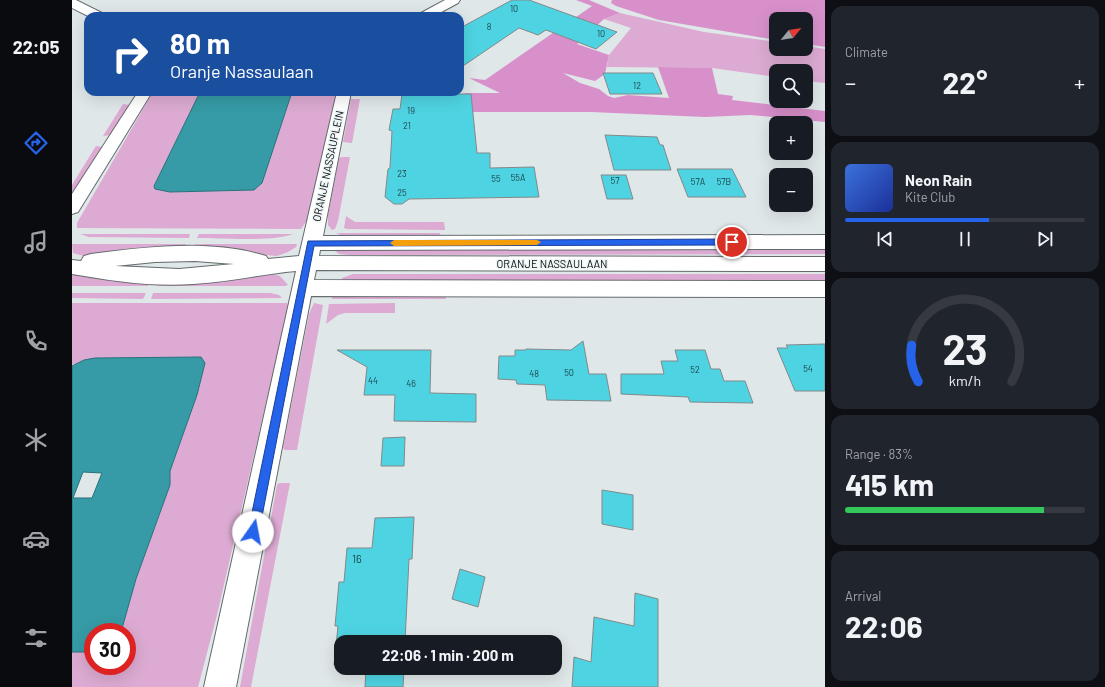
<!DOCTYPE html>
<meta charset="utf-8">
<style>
:root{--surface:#171b24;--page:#20242c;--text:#f1f3f6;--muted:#9ea1a6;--line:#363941;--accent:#2563eb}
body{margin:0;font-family:Barlow,sans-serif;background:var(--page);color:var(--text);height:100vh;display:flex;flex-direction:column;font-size:15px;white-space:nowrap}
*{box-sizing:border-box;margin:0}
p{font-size:13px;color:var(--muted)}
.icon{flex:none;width:22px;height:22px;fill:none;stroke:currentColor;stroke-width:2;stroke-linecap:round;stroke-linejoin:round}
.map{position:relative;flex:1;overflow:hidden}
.details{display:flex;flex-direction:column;gap:6px;padding:6px;background:#0d0f14;width:280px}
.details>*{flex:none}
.hud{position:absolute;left:12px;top:12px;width:380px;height:84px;border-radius:12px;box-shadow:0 4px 16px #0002;background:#1a4fa0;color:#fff;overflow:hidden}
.needle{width:26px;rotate:60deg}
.fabs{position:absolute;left:697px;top:12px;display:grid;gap:8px}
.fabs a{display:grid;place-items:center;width:44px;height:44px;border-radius:8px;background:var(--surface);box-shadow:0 4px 16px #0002;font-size:20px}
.speed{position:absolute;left:12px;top:623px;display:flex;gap:8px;font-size:20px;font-weight:700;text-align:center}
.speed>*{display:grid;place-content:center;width:52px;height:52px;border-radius:50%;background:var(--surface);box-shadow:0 4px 16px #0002;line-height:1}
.speed .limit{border:6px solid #d22;background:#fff;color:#111}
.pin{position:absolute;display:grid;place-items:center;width:34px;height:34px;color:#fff;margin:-17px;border:2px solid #fff;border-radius:50%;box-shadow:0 1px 4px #0007}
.me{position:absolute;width:44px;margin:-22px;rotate:12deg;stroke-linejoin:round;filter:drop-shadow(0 0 3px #0008)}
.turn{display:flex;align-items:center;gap:14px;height:84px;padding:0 20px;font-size:18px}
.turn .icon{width:52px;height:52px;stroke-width:2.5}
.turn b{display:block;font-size:28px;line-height:34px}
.big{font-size:30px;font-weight:700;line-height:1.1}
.details .card{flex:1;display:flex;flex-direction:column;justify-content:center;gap:6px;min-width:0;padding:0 14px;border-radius:12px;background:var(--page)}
.details .dial{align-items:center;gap:0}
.dial svg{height:104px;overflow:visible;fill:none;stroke:var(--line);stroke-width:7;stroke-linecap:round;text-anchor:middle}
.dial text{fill:var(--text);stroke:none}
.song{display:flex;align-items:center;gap:12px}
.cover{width:48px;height:48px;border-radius:6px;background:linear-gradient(135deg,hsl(220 70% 55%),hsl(230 70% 35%))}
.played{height:4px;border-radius:2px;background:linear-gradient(90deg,var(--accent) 60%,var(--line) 60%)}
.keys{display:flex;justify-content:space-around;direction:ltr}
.heat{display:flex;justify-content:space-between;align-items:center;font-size:22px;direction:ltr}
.charge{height:6px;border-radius:3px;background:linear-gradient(90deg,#34c759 83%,var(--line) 0)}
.trip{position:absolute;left:262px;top:635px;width:228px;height:40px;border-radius:12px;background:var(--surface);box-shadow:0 4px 16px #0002;font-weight:700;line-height:40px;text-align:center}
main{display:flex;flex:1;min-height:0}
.menu{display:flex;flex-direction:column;width:72px;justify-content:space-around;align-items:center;background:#090b0e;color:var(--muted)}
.menu .icon{width:28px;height:28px}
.menu .on{color:var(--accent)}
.menu b{font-size:18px;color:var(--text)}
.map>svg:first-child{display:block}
.green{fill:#dcaad2}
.forest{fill:#d890cb}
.water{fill:#369ba6;stroke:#297179;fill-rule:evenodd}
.building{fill:#4ed3e2;stroke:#82898a}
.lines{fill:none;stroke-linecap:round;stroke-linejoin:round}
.minor-casing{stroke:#646b6c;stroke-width:2}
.minor{fill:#fff;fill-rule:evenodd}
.route{fill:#2563eb;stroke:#184099}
.slow{fill:#f59e0b}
.labels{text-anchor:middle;stroke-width:3;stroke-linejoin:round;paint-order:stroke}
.number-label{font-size:9px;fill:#1c3f44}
.street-label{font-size:11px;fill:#0c0e0f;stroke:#ecf4f5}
.near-number-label{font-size:11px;fill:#1c3f44}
</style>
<main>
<nav class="menu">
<b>22:05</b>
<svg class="icon on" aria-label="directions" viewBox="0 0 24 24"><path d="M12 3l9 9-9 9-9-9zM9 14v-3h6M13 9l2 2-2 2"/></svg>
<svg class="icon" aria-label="music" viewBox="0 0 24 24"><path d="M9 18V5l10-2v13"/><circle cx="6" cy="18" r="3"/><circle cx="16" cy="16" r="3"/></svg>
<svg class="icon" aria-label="phone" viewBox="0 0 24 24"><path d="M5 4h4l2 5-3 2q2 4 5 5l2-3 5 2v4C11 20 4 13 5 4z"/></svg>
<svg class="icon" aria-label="climate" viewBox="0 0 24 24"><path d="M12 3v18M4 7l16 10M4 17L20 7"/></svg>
<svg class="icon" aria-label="car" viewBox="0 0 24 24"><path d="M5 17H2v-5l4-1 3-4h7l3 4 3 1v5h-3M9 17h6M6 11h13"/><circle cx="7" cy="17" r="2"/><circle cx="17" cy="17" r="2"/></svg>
<svg class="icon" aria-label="filters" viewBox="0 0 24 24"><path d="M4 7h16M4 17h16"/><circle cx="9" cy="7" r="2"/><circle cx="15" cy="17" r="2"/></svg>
</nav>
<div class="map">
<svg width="753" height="687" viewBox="0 0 753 687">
<rect width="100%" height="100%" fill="#dfe7e8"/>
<g class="green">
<polygon points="548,13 632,32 704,42 704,49 734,49 734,46 753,49 753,83 734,81 734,71 704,71 704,77 640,68 535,67 537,55 559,28 532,19"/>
<polygon points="81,92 128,92 82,186 98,192 182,190 190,183 220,92 265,92 238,216 229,229 5,228 5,223"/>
<polygon points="279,99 288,99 280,143 271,142"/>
<polygon points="51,104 58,105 39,135 31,136"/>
<polygon points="24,146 31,147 0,200 0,185"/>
<polygon points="270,157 278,157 266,221 263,229 260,230 256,225 256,215 267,158"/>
<polygon points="274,216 283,222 372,222 373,230 275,229 272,228"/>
<polygon points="264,233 368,233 367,238 273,237"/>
<polygon points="8,234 118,234 117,238 17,237"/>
<path d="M127 234H221C199 242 151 238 125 238Z"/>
<polygon points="0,244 114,244 113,249 87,249 12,256 1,253"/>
<polygon points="123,244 224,244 225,245 224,247 216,252 205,256 121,249"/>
<polygon points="269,247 753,248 753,254 277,255 267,254 263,251"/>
<polygon points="198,273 208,276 216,285 213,286 85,286 87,281"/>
<polygon points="0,274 79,281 76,286 0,286"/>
<polygon points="281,274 753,274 753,282 270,281 270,278"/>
<polygon points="0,293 74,293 71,299 0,298"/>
<polygon points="81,293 198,293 207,295 210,298 79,299"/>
<polygon points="261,293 373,293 374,299 260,299"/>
<polygon points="0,303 215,303 216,307 145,615 126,687 0,687 0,652 21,652 21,666 55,666 55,632 49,632 64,579 98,485 98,471 125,395 127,386 1,364 0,366"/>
<polygon points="242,303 251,305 225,450 213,450 211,448 237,314"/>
<polygon points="323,303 323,313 273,313 266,315 254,324 257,304"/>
<polygon points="207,483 218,483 179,687 168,687 205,485"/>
</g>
<g class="forest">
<polygon points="504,0 517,0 548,13 532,19 505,44 537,55 533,74 523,81 491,73 508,83 527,89 536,96 542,98 556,95 597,98 586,67 640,68 646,94 661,96 660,100 753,111 753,122 678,115 633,117 519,112 392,112 393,93 428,93 397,78 413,80 520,6"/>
<polygon points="540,0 753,0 753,47 734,44 734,19 704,19 704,40 587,20 544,6 539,3"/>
</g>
<g class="water">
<polygon points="128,92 220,92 190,183 182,190 98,192 83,189 82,186"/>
<path d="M129 357 133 363 125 395 98 471V485L64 579 49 632H21V652H0V366L12 360 23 358ZM11 472 30 473 20 498H1Z"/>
</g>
<g class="building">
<polygon points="440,0 457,0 545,32 524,49 474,30 466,35 447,28 388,68 388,28"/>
<polygon points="531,73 581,73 590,94 538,94"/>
<polygon points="330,94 399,94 405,153 418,153 418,168 462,167 467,197 337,199 330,204 322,204 313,197 316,169 318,168 320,131 317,130 321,109 328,109"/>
<polygon points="533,135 585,137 588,145 591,145 599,170 542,170"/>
<polygon points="605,169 660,169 674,197 616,197"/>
<polygon points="529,175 554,175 561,199 535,199"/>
<polygon points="511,341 517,374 534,374 539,401 475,400 473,385 445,384 444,380 426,379 427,356 443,356 443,350 454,350 454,349 499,350"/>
<polygon points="753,344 753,391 723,391 705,348 716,348 714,345"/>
<polygon points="265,350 359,350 358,393 404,394 404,422 322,421 323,395 292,395 295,367"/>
<polygon points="603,350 633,350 639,369 648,369 652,381 673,381 681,403 618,402 616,397 549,394 549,374 592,374 589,361 606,361"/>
<polygon points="333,437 332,466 309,466 311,438"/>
<polygon points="530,490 561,495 561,530 530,524"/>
<polygon points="342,517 340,559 337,559 333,642 269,642 269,665 262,665 266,626 263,626 267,582 272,582 275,548 300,548 303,518"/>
<polygon points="388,569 413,577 406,607 380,599"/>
<polygon points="563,593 586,599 586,687 500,687 502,657 519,662 522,617 562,626"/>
<polygon points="294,668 332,668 331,687 293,687"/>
</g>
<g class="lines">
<defs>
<g id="minor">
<polygon points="0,0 4,0 30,13 32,16 16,16 0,8"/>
<polygon points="373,0 388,0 386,3 362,16 347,16 349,13"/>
<polygon points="66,92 80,92 6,212 0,214 0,194"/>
<path d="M265 92H279L251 236 753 235V249L248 250 247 256 753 257V271L244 270 242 280 753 281V297L239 296 164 687H132L224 271C190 274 156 282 121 284 81 287 40 281 0 274V260L9 261 12 256 19 254C74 247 140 239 194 256L196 259 227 256ZM123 261 162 264 107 269 43 266 83 262Z"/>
</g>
</defs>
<use href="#minor" class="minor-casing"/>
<use href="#minor" class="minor"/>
</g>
<polygon class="route" points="660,239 663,242 660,245 242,246 187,532 185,536 181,537 177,536 176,532 236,241"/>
<polygon class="slow" points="322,240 465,240 469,242 465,245 322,246 318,243"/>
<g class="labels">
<g class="number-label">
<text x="442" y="12">10</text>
<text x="417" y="30">8</text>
<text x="529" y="37">10</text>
<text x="565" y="89">12</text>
<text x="339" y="114">19</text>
<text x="335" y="129">21</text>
<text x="330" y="177">23</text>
<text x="446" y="181">55A</text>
<text x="424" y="182">55</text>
<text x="543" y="184">57</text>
<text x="626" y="185">57A</text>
<text x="652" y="185">57B</text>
<text x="330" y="196">25</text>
<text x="736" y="372">54</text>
<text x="623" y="373">52</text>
<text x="497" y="376">50</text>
<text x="462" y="377">48</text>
<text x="301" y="384">44</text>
<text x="339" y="387">46</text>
</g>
<g class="street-label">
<text transform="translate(256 166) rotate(-78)" y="4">ORANJE NASSAUPLEIN</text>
<text x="480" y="268">ORANJE NASSAULAAN</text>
</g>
<g class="near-number-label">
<text x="285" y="563">16</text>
</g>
</g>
</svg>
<div class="fabs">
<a><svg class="needle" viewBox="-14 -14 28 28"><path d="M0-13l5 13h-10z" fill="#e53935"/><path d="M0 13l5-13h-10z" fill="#9ea1a6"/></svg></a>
<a><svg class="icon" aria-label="search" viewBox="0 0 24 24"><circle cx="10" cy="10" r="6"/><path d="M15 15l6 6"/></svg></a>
<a>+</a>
<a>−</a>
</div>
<div class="speed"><div class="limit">30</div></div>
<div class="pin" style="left:660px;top:242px;background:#d93025"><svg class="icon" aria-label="arrive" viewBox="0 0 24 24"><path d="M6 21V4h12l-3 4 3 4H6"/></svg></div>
<svg class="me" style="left:181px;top:532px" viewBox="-20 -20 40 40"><circle r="19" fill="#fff"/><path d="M0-13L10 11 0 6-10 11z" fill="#2563eb"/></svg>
<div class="trip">22:06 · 1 min · 200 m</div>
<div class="hud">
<div class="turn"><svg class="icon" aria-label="right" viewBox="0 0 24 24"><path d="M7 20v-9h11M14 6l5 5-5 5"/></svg><div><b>80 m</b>Oranje Nassaulaan</div></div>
</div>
</div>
<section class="details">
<div class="card"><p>Climate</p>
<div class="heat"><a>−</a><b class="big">22°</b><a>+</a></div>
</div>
<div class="card">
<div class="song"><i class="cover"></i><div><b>Neon Rain</b><p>Kite Club</p></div></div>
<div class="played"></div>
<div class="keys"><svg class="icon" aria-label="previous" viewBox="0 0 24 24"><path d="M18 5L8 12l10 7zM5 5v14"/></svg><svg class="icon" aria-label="pause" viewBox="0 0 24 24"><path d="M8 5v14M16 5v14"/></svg><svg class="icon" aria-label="next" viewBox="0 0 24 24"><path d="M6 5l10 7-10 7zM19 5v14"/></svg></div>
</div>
<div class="card dial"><svg viewBox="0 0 100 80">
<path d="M14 69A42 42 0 1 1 86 69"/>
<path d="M14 69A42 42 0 0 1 9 41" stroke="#2563eb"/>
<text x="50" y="56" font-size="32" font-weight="700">23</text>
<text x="50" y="72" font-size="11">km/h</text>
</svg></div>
<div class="card"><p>Range · 83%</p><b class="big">415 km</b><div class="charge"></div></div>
<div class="card"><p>Arrival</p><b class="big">22:06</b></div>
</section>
</main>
